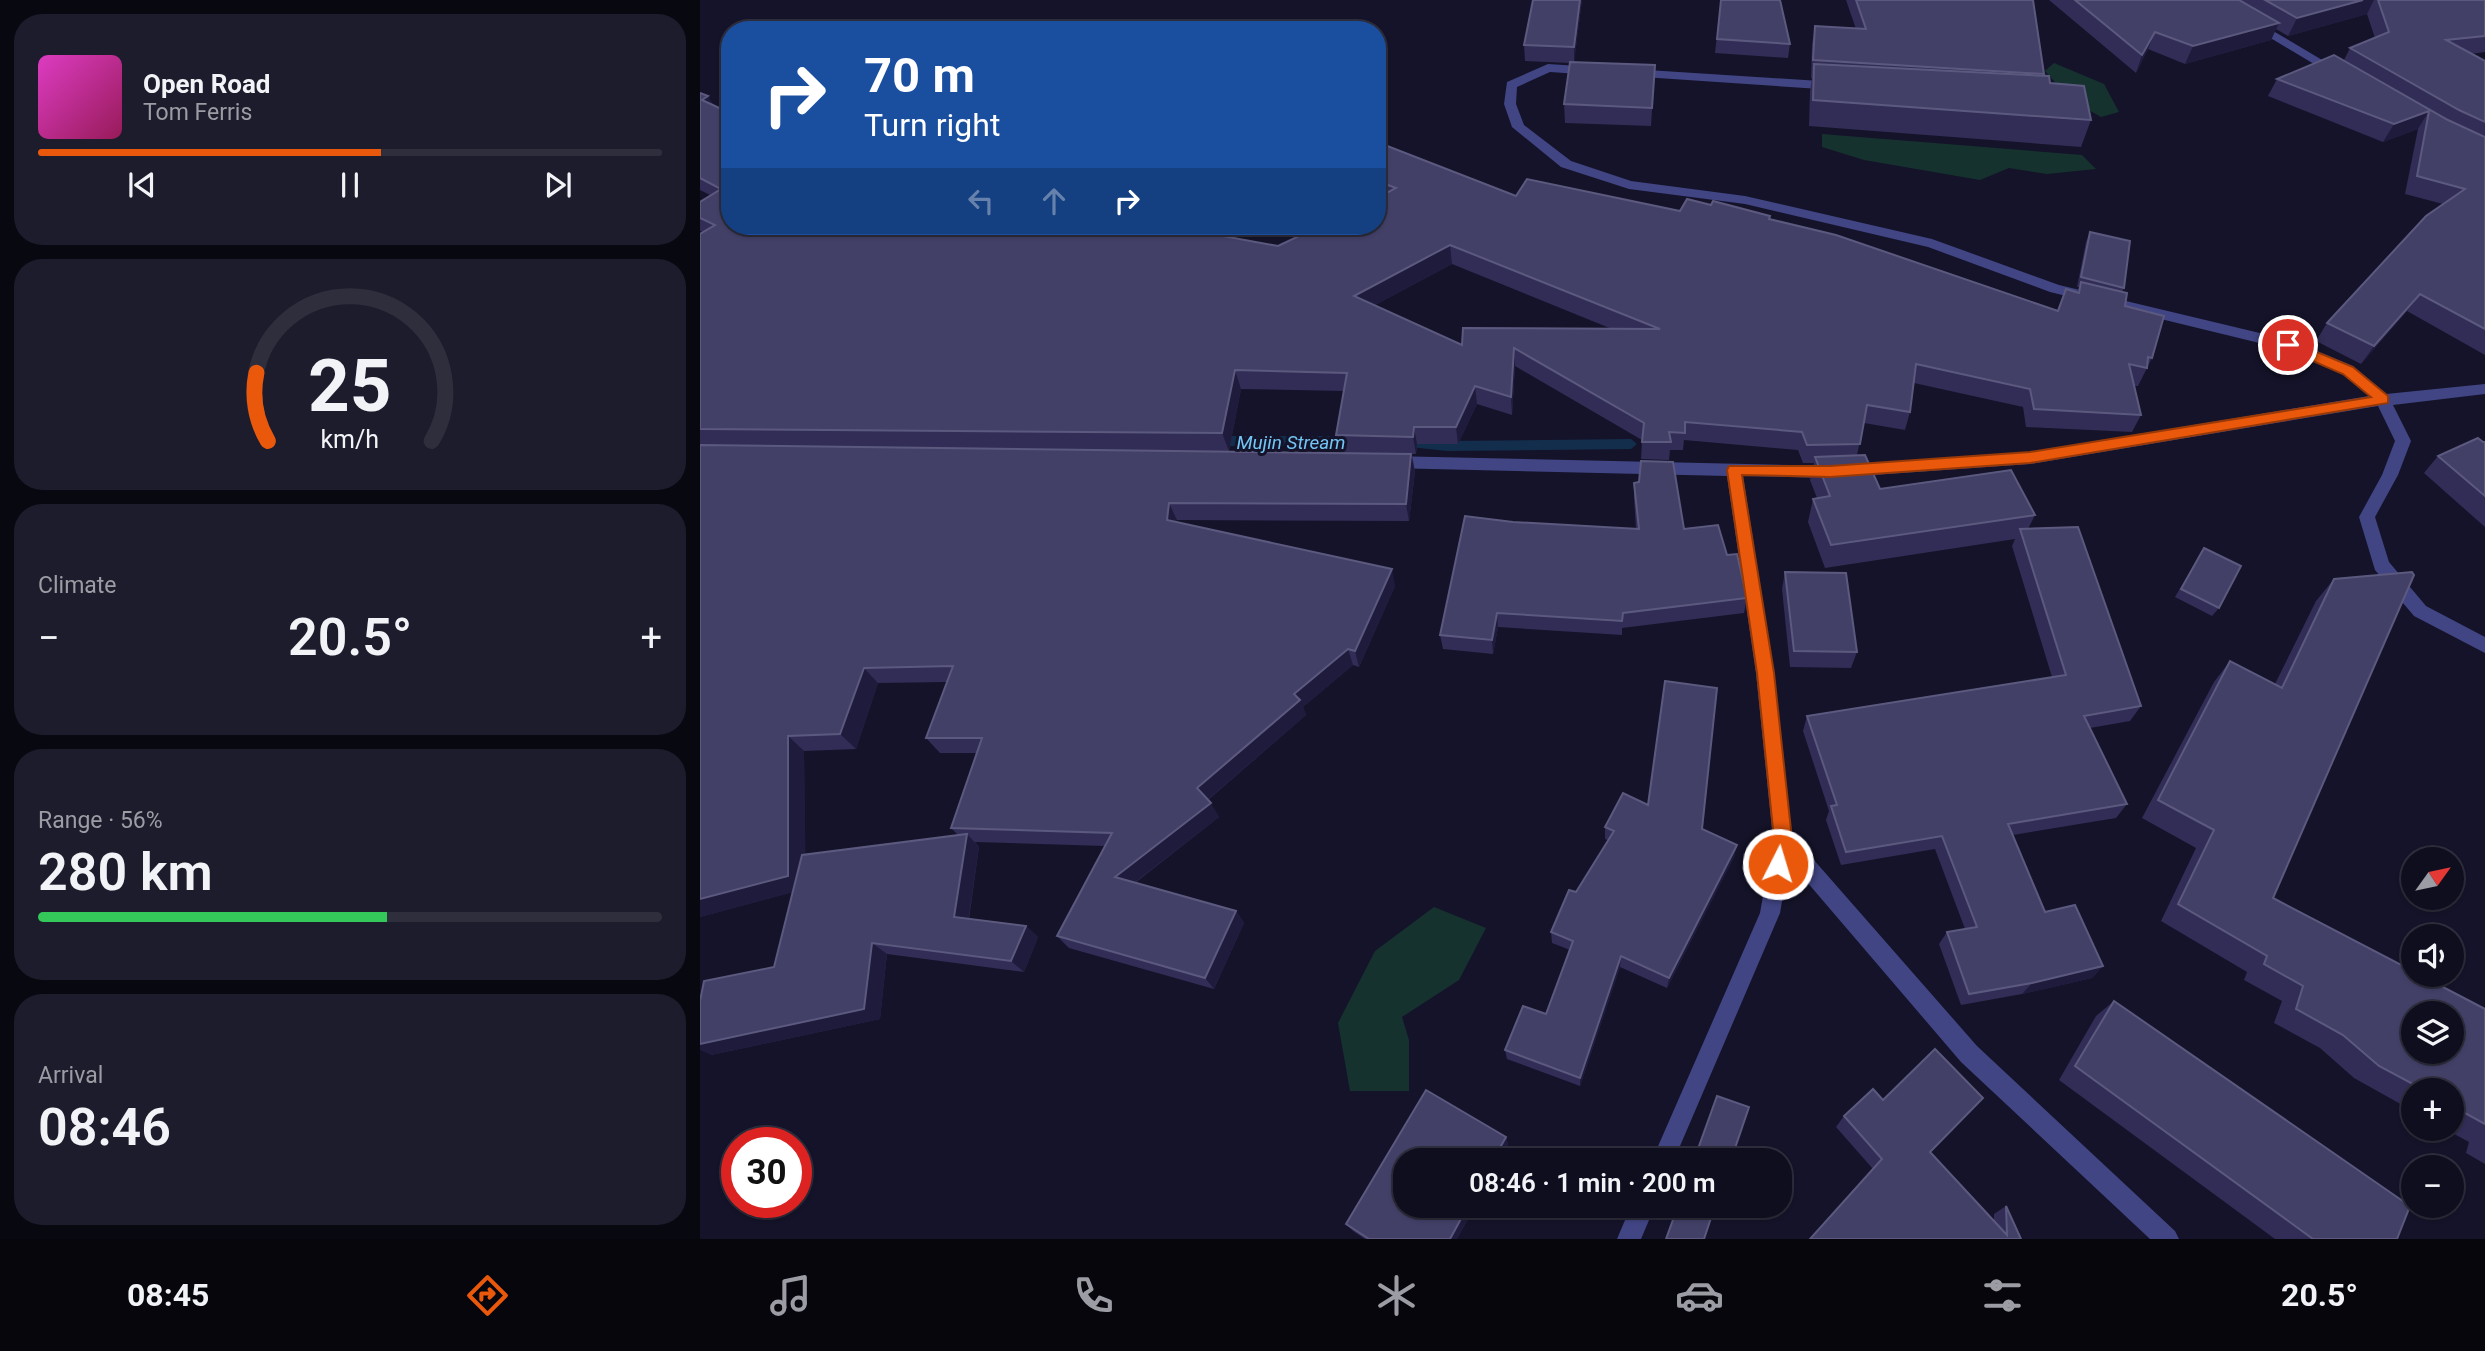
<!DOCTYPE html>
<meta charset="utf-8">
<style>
:root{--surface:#0f0e1f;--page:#1d1c2c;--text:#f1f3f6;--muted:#9b9ca4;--line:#2f2e3d;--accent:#ea580c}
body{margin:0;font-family:Roboto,sans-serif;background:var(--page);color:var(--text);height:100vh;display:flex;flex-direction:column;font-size:26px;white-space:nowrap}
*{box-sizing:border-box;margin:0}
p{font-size:23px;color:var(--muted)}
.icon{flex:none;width:38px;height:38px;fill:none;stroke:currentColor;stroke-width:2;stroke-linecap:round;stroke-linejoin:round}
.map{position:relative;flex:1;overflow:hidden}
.side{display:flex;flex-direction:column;gap:14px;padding:14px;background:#080811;width:700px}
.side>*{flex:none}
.hud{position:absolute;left:21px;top:21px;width:665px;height:214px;border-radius:28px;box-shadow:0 2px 5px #0004,0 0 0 2px var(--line);background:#1a4fa0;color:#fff;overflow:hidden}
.needle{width:46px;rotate:57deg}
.controls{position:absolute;left:1701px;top:847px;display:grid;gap:14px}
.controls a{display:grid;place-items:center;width:63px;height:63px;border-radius:50%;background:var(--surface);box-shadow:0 2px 5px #0004,0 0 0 2px var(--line);font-size:35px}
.speed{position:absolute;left:21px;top:1127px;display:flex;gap:14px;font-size:35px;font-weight:700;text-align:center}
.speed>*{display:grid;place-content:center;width:91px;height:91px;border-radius:50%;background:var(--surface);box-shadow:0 2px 5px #0004,0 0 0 2px var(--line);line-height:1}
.speed .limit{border:10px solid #d22;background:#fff;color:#111}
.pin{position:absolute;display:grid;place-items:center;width:60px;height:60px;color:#fff;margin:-30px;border:4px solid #fff;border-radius:50%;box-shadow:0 2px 7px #0007}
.me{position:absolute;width:77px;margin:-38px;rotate:5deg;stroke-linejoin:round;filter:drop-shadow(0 0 5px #0008)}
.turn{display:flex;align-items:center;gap:24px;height:147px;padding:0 28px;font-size:32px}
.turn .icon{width:91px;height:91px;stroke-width:2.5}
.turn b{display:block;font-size:49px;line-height:60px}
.lanes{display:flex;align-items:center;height:66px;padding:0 28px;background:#0003;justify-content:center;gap:35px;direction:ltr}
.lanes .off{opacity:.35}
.big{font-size:52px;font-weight:600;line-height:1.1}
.side .tile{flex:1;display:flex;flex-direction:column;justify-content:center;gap:10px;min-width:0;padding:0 24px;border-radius:28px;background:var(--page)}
.side .dial{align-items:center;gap:0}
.dial svg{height:182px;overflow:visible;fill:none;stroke:var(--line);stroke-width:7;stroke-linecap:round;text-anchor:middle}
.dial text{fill:var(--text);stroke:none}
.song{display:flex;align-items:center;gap:21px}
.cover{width:84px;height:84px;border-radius:10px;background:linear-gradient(135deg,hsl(310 70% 55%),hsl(330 70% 35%))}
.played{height:7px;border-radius:4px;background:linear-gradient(90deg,var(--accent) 55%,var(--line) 55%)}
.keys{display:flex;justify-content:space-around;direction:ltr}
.heat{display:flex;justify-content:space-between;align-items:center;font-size:38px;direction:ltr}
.charge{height:10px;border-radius:5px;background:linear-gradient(90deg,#34c759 56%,var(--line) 0)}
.trip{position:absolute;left:693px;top:1148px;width:399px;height:70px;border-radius:28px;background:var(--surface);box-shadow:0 2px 5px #0004,0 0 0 2px var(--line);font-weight:600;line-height:70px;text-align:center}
.tabs{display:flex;height:112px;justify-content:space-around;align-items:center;background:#06060c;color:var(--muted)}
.tabs .icon{width:49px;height:49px}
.tabs .current{color:var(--accent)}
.tabs b{font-size:32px;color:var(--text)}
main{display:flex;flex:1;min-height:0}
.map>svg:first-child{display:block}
.green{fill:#16322f}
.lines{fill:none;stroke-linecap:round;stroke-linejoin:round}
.stream{fill:#132e4c;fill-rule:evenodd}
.minor{fill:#414584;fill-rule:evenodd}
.wall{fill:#312d56;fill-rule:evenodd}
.shaded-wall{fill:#1e1b3c}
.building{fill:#434068;stroke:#5c597f;stroke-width:2;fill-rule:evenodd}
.route{fill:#ea580c;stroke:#983908;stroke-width:2}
.labels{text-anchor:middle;stroke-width:6;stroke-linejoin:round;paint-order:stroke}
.water-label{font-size:19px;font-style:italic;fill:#72c5f5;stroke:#141329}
</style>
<main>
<section class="side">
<div class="tile">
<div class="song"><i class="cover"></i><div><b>Open Road</b><p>Tom Ferris</p></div></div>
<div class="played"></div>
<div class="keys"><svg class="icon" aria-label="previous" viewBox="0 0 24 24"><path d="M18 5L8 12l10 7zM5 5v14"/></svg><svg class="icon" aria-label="pause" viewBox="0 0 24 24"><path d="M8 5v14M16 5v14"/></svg><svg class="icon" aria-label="next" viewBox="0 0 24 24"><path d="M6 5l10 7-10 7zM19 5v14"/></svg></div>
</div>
<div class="tile dial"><svg viewBox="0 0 100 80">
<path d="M14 69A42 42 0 1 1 86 69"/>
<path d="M14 69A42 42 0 0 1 9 39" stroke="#ea580c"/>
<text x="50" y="56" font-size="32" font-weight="700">25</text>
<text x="50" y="72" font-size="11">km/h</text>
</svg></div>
<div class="tile"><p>Climate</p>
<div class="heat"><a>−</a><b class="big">20.5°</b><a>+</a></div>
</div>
<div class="tile"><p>Range · 56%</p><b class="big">280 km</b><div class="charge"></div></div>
<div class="tile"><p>Arrival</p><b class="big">08:46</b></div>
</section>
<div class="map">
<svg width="1785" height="1239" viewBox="0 0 1785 1239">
<rect width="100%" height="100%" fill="#141329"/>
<g class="green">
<polygon points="1354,63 1404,84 1419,112 1401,117 1371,100 1345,71"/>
<polygon points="1122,134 1382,155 1396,169 1347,174 1309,168 1280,180 1164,160 1122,147"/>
<polygon points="734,907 786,928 759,980 702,1017 709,1040 709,1091 650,1091 638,1023 675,951"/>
</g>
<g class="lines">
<g class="stream">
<polygon points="512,436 656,436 662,441 656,446 512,446 506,441"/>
<polygon points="705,438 747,441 931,439 937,444 931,449 747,451 701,446 699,443 701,440"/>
</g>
<g class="minor">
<polygon points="1507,0 1521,0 1644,73 1634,76"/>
<polygon points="848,64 894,67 900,71 894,75 850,72 817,87 816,104 824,125 871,161 931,181 1045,196 1232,239 1359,285 1593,341 1653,366 1686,394 1785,384 1785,394 1693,405 1711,441 1698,475 1675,517 1689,562 1726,606 1785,637 1785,653 1714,616 1675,570 1659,517 1682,475 1695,441 1678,406 1330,464 1130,478 1043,476 1074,673 1092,835 1277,1046 1475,1231 1479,1239 1450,1239 1261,1062 1089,861 1080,913 974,1160 952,1160 1060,913 1073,839 1056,673 1027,476 689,468 681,462 689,456 1130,466 1330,452 1669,396 1643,374 1584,349 1350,292 1228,247 1045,204 929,189 861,167 812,127 804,104 807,82"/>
<polygon points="932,69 1135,82 1141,86 1135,90 928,76 928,70"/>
<polygon points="931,1206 955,1206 941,1239 917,1239"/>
</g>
</g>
<g class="wall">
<polygon points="833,0 882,0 874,62 955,65 951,126 865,123 864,104 870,63 825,61 824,45"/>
<polygon points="1021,0 1090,44 1088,58 1015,53"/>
<polygon points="1146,0 1333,0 1344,76 1350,83 1391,120 1381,147 1109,126 1110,91 1112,78 1111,78 1112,44 1115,26 1156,29"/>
<polygon points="1349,0 1785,0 1785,52 1771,54 1785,61 1785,355 1707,311 1661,364 1616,341 1627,323 1743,204 1705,194 1718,129 1683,142 1568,96 1577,79 1644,60 1650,48 1675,38 1667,14 1588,36 1576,29 1571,40 1485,64 1448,49 1436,73"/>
<path d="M0 93 30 226 578 246 677 226V142L816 196 1070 220 1357 310 1366 289 1377 292 1379 287H1377L1386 242 1390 232 1424 288 1422 292 1425 306 1452 358 1438 386H1434L1441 415 1432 432 1326 427 1323 407 1214 383 1210 412 1205 430 1164 423 1157 455 1180 489 1335 515 1328 529 1441 706 1430 721 1390 728 1427 804 1416 818 1313 835 1345 912 1403 966 1392 978 1322 994 1261 1005 1239 944 1247 932 1265 929 1235 849 1141 865 1126 820 1129 811 1103 731 1107 716 1352 677 1312 546 1315 539 1125 568 1108 522 1113 499 1117 498 1110 480 1114 463H1103L1098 450 984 440 983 450H970L969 460 941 459 942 440 815 366 812 415 777 404 758 444H717L716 454H712L715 472 709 521 477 520V522L695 586 659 667 653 665 603 707 606 715 508 800 519 817 435 883 536 911 544 923 514 989 369 948 357 936 405 846 275 842 279 847 269 919 326 926 338 937 324 972 187 954 180 1019 11 1055 74 967 93 892 0 917V234L3 232 0 231V202L10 195 0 190ZM752 264 912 329 762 345 675 305ZM541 389 644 391 636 435 641 453 529 451ZM247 682 226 738 240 753H277L251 828 258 835 105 854 104 751 156 749 178 683Z"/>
<polygon points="1783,442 1785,442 1785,527 1724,473 1738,456"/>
<polygon points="934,483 984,529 1027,555 1047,598 1044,613 922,628 922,635 798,627 793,654 743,649 740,635 813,522 936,529 934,498"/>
<polygon points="1504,548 1519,608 1512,616 1475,597"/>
<polygon points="1085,572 1157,652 1151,668 1090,667 1082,589"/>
<polygon points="1634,579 1573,898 1785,1009 1785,1164 1766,1153 1769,1142 1745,1129 1752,1129 1752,1090 1713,1090 1713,1111 1654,1078 1620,1048 1574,1023 1582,1001 1544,980 1547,972 1461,921 1496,848 1442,818 1514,682 1530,661 1575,684 1616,601"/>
<polygon points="905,827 1002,829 1037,845 1034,857 967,988 920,967 880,1086 807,1059 805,1050 846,1014 870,950 852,943 851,932 908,840 905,839"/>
<polygon points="1414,1001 1697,1239 1575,1239 1359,1080 1396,1016"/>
<polygon points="726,1090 806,1137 808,1145 800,1160 705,1160 705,1206 775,1206 757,1239 665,1239 653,1231 646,1224"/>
<polygon points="1144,1116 1230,1152 1294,1220 1294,1214 1306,1206 1321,1239 1110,1239 1173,1169 1136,1127"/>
</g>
<g class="shaded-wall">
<polygon points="880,0 882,0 874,63 874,47"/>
<polygon points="1663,0 1674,0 1667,14 1588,36 1597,18"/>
<polygon points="1579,23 1571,40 1485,64 1493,46"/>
<polygon points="1455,32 1448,49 1436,73 1442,55"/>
<polygon points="8,96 20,115 2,100"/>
<polygon points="1729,111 1718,129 1683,142 1694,124"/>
<polygon points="750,245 752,264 658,314 654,296"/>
<polygon points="1720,294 1707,311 1661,364 1674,346"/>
<polygon points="814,348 815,366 812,415 811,397"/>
<polygon points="535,370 541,389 529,451 522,433"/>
<polygon points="775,386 777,404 758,444 756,427"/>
<polygon points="714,427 717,444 716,454 713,437"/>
<polygon points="711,454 715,472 709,521 706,504"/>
<polygon points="469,503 477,520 475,537 467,520"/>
<polygon points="692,569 695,586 659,667 655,651"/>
<polygon points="797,613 798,627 793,654 792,640"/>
<polygon points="648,649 653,665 603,707 606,715 505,802 497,788 594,694"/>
<polygon points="164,668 178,683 156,749 140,734"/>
<polygon points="88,736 104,751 106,889 0,917 0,899"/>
<polygon points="511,803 519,817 425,890 415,877"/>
<polygon points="267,834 279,847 267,929 254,917"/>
<polygon points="1037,845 1034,857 967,988 969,978"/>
<polygon points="536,911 544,923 514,989 505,978"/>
<polygon points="326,926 338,937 324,972 311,961"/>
<polygon points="172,943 187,954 180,1019 11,1055 0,1050 0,1044"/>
<polygon points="921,956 920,967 880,1086 880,1078"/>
<polygon points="1403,966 1392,978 1322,994 1332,983"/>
<polygon points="806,1137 808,1145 800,1160 793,1160"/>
<polygon points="768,1206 775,1206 757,1239 750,1239"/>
</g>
<g class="building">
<polygon points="833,0 880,0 874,47 824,45"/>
<polygon points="1021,0 1080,0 1090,44 1017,39"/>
<polygon points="1156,0 1333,0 1344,74 1113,60 1115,26 1166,29"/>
<polygon points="1375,0 1539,0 1579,23 1493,46 1455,32 1442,55"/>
<polygon points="1565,0 1663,0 1597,18"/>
<polygon points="1678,0 1785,0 1785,36 1746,40 1785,61 1785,122 1759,110 1650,48 1689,32"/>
<polygon points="1634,55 1748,120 1785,137 1785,329 1720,294 1674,346 1627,323 1726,216 1765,189 1717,176 1729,111 1694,124 1577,79"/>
<polygon points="870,62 955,65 952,108 864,104"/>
<polygon points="1114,64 1349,76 1350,83 1384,86 1391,120 1113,100"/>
<path d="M0 93 8 96 2 100 30 113V226H469L578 246 620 226H677V198L696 188 677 181V142L816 196 827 179 980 211 987 199 1011 205 1013 201 1070 216 1069 219 1136 235 1358 311 1366 289 1379 293 1381 282 1427 293 1425 306 1464 316 1452 358 1448 357 1447 368 1429 364 1441 415 1334 409 1330 389 1216 364 1210 412 1167 405 1160 444 1107 445 1102 432 985 422V433L969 432 971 442H942L944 423 814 348 811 397 775 386 756 427H714L713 437 636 435 647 373 535 370 522 433 0 429V234L15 225 0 218V202L21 189 0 178ZM750 245 960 329 763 328 762 345 654 296Z"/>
<polygon points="1390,232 1430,241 1424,288 1381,277"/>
<polygon points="1778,438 1783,442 1785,442 1785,496 1738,456"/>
<polygon points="0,445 711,454 706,504 469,503 467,520 692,569 655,651 648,649 594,694 600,700 497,788 511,803 415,877 536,911 505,978 357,936 412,833 251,828 282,738 226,738 253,666 164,668 140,734 88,736 88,876 0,899"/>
<polygon points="1165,455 1180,489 1311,470 1335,515 1131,545 1113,499 1130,496 1115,457"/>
<polygon points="941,461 973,462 984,529 1018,525 1027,555 1037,554 1047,598 923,613 922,621 797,613 792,640 740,635 765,516 813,522 939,529 934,483 939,482"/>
<polygon points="1378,527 1441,706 1384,716 1427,804 1308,824 1345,912 1375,905 1403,966 1332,983 1269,994 1247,932 1277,927 1242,836 1146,852 1131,806 1137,805 1107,716 1366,675 1320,529"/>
<polygon points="1504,548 1541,566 1519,608 1481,589"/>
<polygon points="1085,572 1146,573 1157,652 1094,651"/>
<path d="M1712 572 1714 575 1573 898 1713 971V975H1720L1785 1009V1124L1752 1106V1090H1724L1679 1066 1643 1035 1596 1009 1603 986 1564 964 1567 956 1478 904 1514 830 1458 800 1530 661 1582 688 1634 579ZM1713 1013H1752V1052H1713Z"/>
<polygon points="965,681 1017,688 1002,829 1037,845 969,978 921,956 880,1078 805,1050 823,1006 846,1014 873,941 851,932 869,890 876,892 914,831 905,827 923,793 948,805"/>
<polygon points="267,834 254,917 326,926 311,961 172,943 164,1009 0,1044 0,1001 4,981 74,967 102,855"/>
<polygon points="1414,1001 1710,1206 1697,1239 1613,1239 1375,1066"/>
<polygon points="1235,1049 1283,1098 1230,1152 1307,1235 1306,1206 1321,1239 1110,1239 1182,1159 1144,1116 1173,1089 1183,1100"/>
<polygon points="726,1090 806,1137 793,1160 705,1160 705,1206 768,1206 750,1239 669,1239 646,1224"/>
<polygon points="1017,1096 1049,1107 1031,1160 994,1160"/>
<polygon points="978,1206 1015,1206 1004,1239 966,1239"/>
</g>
<polygon class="route" points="1588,340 1653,367 1688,396 1688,403 1330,463 1130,477 1042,475 1074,673 1092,839 1085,870 1078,872 1072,870 1069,864 1074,839 1057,673 1027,470 1029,466 1130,466 1330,452 1671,397 1643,374 1583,348 1581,345"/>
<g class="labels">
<g class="water-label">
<text x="591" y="449">Mujin Stream</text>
</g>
</g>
</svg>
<div class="controls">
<a><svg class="needle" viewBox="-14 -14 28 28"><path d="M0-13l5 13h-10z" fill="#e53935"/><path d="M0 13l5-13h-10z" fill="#9b9ca4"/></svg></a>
<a><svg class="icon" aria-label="sound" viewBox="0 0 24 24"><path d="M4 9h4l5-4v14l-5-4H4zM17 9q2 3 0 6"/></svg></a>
<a><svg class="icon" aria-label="layers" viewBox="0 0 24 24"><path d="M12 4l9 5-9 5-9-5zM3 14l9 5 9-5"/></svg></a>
<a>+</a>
<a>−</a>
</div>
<div class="speed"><div class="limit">30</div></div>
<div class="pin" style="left:1588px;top:345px;background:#d93025"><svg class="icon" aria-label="arrive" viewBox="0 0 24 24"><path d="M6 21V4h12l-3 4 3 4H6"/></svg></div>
<svg class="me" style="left:1078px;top:864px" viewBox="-20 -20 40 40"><circle r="17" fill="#ea580c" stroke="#fff" stroke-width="3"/><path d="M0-11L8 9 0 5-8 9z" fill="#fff"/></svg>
<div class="trip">08:46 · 1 min · 200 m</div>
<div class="hud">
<div class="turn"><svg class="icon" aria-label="right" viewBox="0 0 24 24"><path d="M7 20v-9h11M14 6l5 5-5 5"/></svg><div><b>70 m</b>Turn right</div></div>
<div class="lanes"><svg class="icon off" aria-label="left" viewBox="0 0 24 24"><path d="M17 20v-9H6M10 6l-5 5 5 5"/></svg><svg class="icon off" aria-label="ahead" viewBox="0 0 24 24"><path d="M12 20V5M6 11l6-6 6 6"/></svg><svg class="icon" aria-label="right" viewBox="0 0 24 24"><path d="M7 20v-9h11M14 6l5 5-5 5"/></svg></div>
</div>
</div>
</main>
<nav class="tabs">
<b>08:45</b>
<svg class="icon current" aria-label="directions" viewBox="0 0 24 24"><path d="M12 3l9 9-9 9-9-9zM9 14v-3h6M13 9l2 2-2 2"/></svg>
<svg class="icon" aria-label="music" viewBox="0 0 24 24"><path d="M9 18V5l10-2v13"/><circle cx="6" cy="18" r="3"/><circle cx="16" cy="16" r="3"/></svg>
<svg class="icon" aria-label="phone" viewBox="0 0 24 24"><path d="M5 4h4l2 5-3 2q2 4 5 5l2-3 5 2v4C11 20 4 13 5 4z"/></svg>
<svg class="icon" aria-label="climate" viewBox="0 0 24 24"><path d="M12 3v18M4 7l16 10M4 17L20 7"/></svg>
<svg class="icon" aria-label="car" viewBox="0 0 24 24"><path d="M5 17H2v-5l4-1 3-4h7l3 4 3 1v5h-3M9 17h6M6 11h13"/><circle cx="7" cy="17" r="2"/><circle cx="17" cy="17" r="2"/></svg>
<svg class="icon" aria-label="filters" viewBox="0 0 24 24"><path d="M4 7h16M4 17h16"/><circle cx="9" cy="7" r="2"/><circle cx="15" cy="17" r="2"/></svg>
<b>20.5°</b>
</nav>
